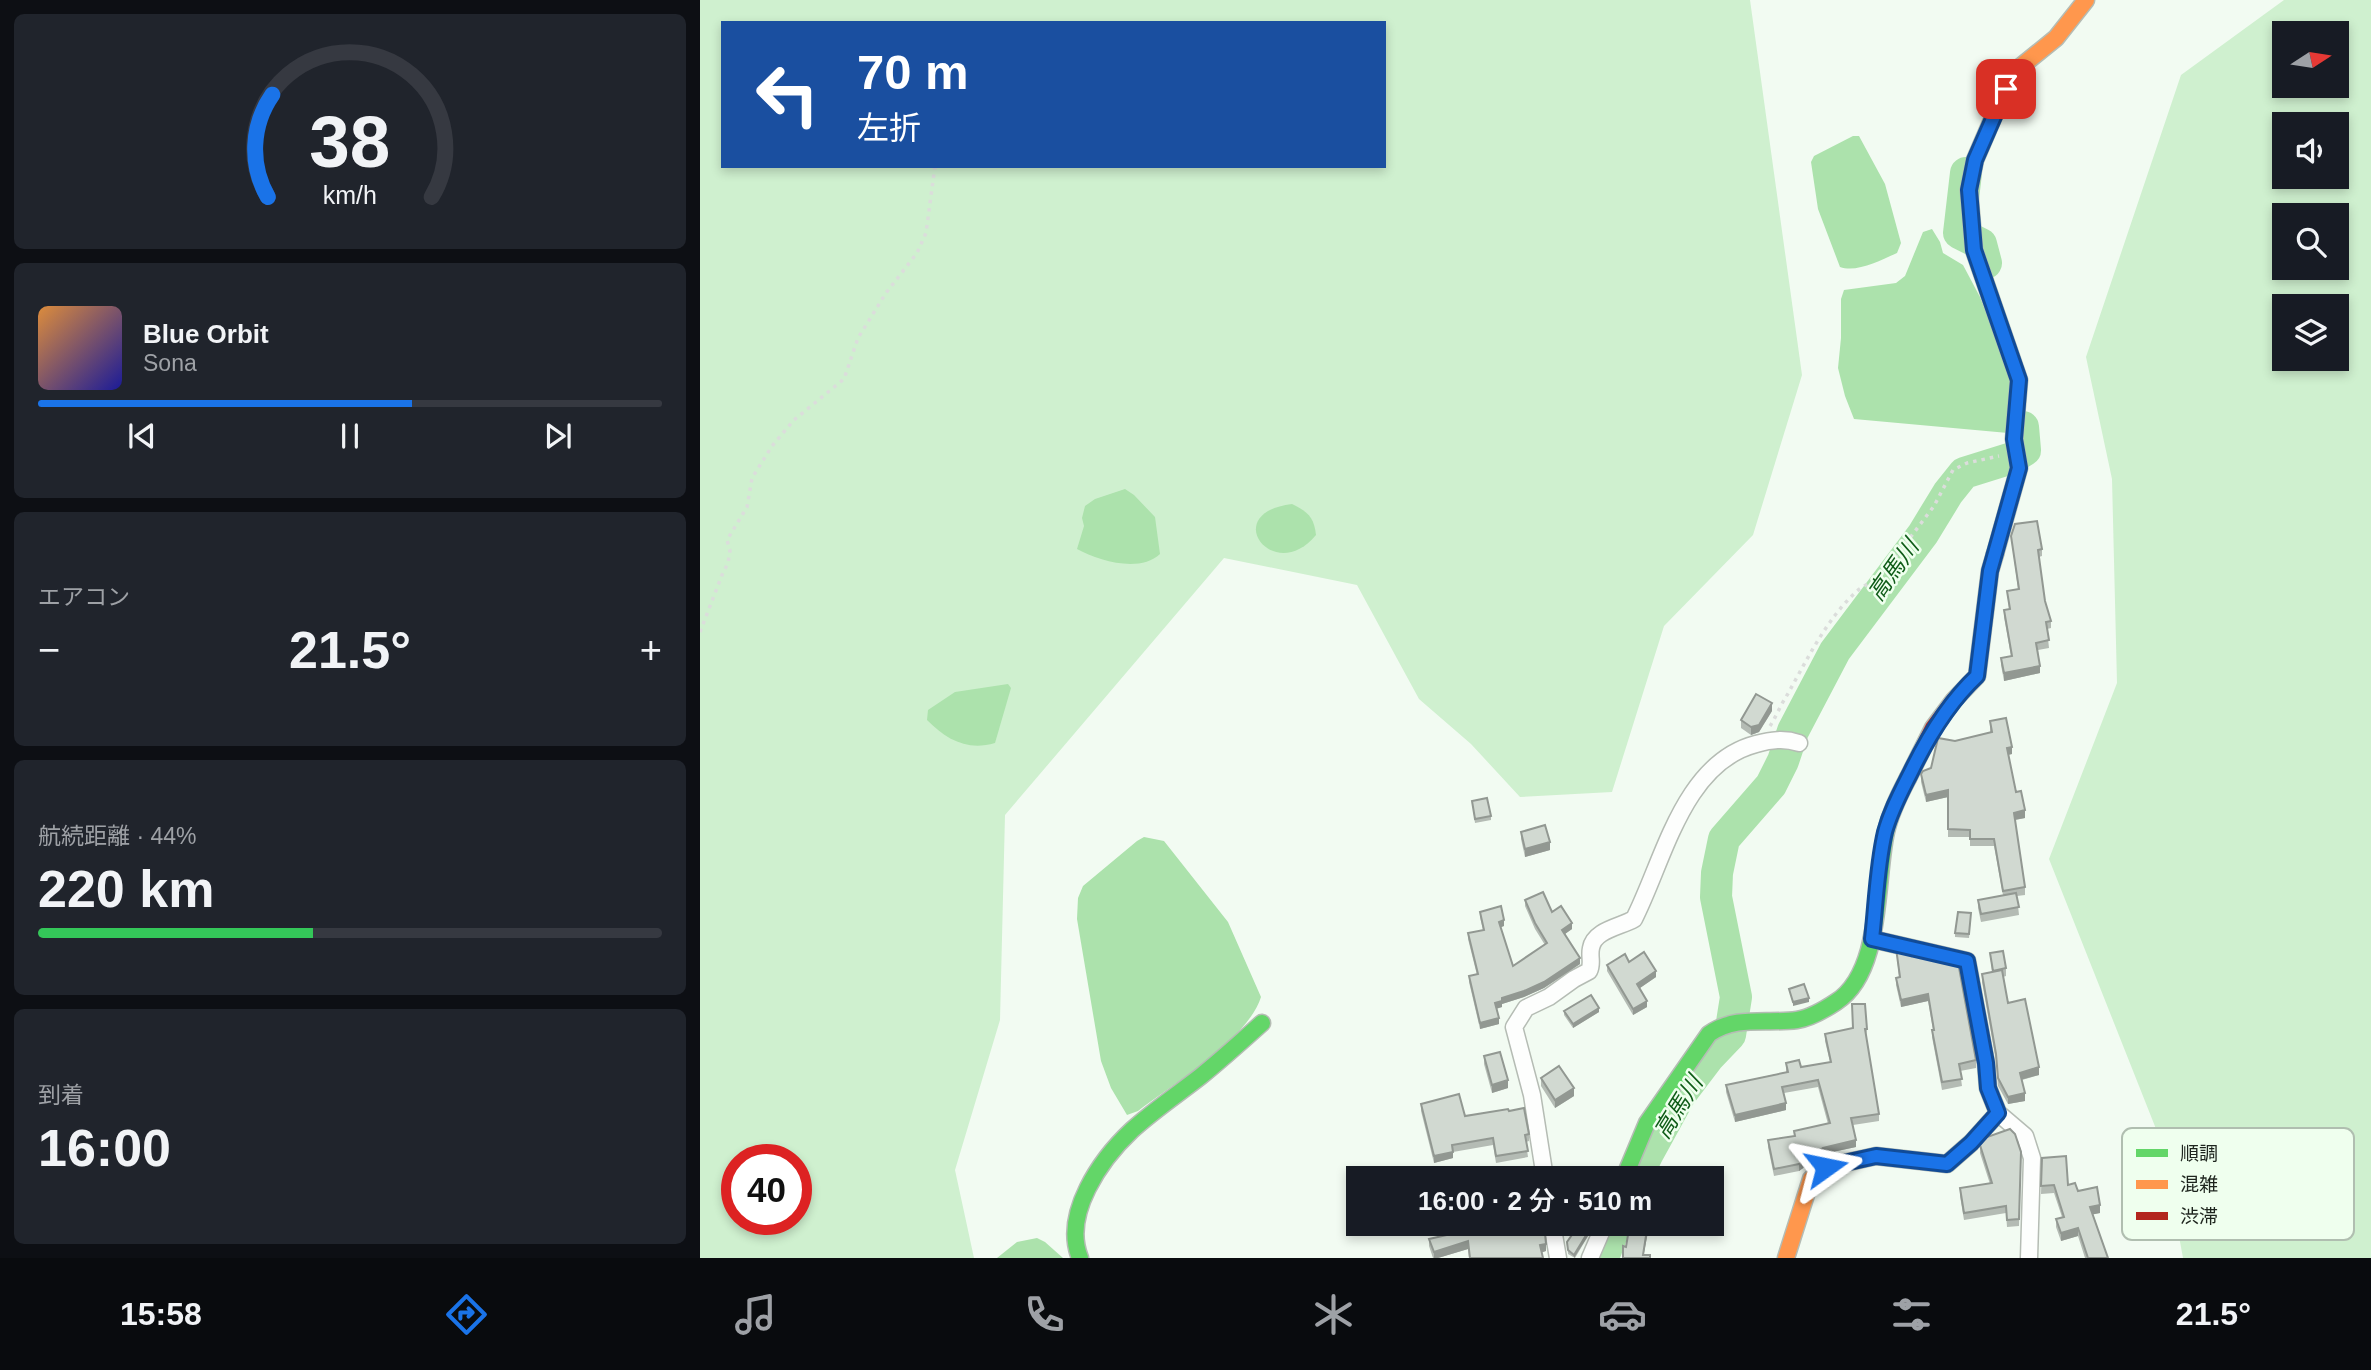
<!DOCTYPE html>
<html lang="ja">
<meta charset="utf-8">
<style>
:root{--surface:#171b24;--page:#20242c;--text:#f1f3f6;--muted:#9ea1a6;--line:#363941;--accent:#1a73e8}
body{margin:0;font-family:Helvetica,"Noto Sans JP",sans-serif;background:var(--page);color:var(--text);height:100vh;display:flex;flex-direction:column;font-size:26px;white-space:nowrap}
*{box-sizing:border-box;margin:0}
p{font-size:23px;color:var(--muted)}
.icon{flex:none;width:38px;height:38px;fill:none;stroke:currentColor;stroke-width:2;stroke-linecap:round;stroke-linejoin:round}
.map{position:relative;flex:1;overflow:hidden}
.side{display:flex;flex-direction:column;gap:14px;padding:14px;background:#0d0f14;width:700px}
.side>*{flex:none}
.top-card{position:absolute;left:21px;top:21px;width:665px;height:147px;border-radius:0px;box-shadow:0 4px 10px #0003;background:#1a4fa0;color:#fff;overflow:hidden}
.needle{width:46px;rotate:78deg}
.fabs{position:absolute;left:1572px;top:21px;display:grid;gap:14px}
.fabs a{display:grid;place-items:center;width:77px;height:77px;border-radius:0px;background:var(--surface);box-shadow:0 4px 10px #0003;font-size:35px}
.speed{position:absolute;left:21px;top:1144px;display:flex;gap:14px;font-size:35px;font-weight:700;text-align:center}
.speed>*{display:grid;place-content:center;width:91px;height:91px;border-radius:50%;background:var(--surface);box-shadow:0 4px 10px #0003;line-height:1}
.speed .limit{border:10px solid #d22;background:#fff;color:#111}
.pin{position:absolute;display:grid;place-items:center;width:60px;height:60px;color:#fff;margin:-30px;border-radius:14px;box-shadow:0 4px 10px #0006}
.me{position:absolute;width:77px;margin:-38px;rotate:78deg;stroke-linejoin:round;filter:drop-shadow(0 0 5px #0008)}
.turn{display:flex;align-items:center;gap:24px;height:147px;padding:0 21px;font-size:32px}
.turn .icon{width:91px;height:91px;stroke-width:2.5}
.turn b{display:block;font-size:49px;line-height:60px}
.big{font-size:52px;font-weight:600;line-height:1.1}
.side .card{flex:1;display:flex;flex-direction:column;justify-content:center;gap:10px;min-width:0;padding:0 24px;border-radius:10px;background:var(--page)}
.side .dial{align-items:center;gap:0}
.dial svg{height:182px;overflow:visible;fill:none;stroke:var(--line);stroke-width:7;stroke-linecap:round;text-anchor:middle}
.dial text{fill:var(--text);stroke:none}
.song{display:flex;align-items:center;gap:21px}
.cover{width:84px;height:84px;border-radius:10px;background:linear-gradient(135deg,hsl(30 70% 55%),hsl(240 70% 35%))}
.played{height:7px;border-radius:4px;background:linear-gradient(90deg,var(--accent) 60%,var(--line) 60%)}
.keys{display:flex;justify-content:space-around;direction:ltr}
.heat{display:flex;justify-content:space-between;align-items:center;font-size:38px;direction:ltr}
.charge{height:10px;border-radius:5px;background:linear-gradient(90deg,#34c759 44%,var(--line) 0)}
.trip{position:absolute;left:646px;top:1166px;width:378px;height:70px;border-radius:0px;background:var(--surface);box-shadow:0 4px 10px #0003;font-weight:600;line-height:70px;text-align:center}
.tabs{display:flex;height:112px;justify-content:space-around;align-items:center;background:#090b0e;color:var(--muted)}
.tabs .icon{width:49px;height:49px}
.tabs .active{color:var(--accent)}
.tabs b{font-size:32px;color:var(--text)}
main{display:flex;flex:1;min-height:0}
.map>svg:first-child{display:block}
.green{fill:#cff0cf;fill-rule:evenodd}
.water{fill:#ace2ac}
.lines{fill:none;stroke-linecap:round;stroke-linejoin:round}
.river{stroke:#ace2ac;stroke-width:32}
.street-casing{stroke:#b5bcb4;stroke-width:19}
.fast-casing{stroke:#b5bcb4;stroke-width:19}
.slow-casing{stroke:#b5bcb4;stroke-width:19}
.jam-casing{stroke:#b5bcb4;stroke-width:19}
.path{stroke:#dbdddb;stroke-width:3.5;stroke-dasharray:3.5 5;stroke-linecap:butt}
.street{stroke:#fdfefd;stroke-width:16}
.fast{stroke:#63d668;stroke-width:16}
.slow{stroke:#ff974d;stroke-width:16}
.jam{stroke:#b3261e;stroke-width:16}
.wall{fill:#b4bbb4}
.shaded-wall{fill:#929892}
.building{fill:#d1d9d1;stroke:#929892;stroke-width:2}
.route-casing{stroke:#114b97;stroke-width:18}
.route{stroke:#1a73e8;stroke-width:12}
.labels{text-anchor:middle;stroke-width:5;stroke-linejoin:round;paint-order:stroke}
.water-label{font-size:23px;font-style:italic;fill:#0f5c18;stroke:#efffee}
.key{fill:#efffee;stroke:#b0beb0;stroke-width:2}
.key-label{font-size:19px;fill:#1e251e}
</style>
<main>
<section class="side">
<div class="card dial"><svg viewBox="0 0 100 80">
<path d="M14 69A42 42 0 1 1 86 69"/>
<path d="M14 69A42 42 0 0 1 16 24" stroke="#1a73e8"/>
<text x="50" y="56" font-size="32" font-weight="700">38</text>
<text x="50" y="72" font-size="11">km/h</text>
</svg></div>
<div class="card">
<div class="song"><i class="cover"></i><div><b>Blue Orbit</b><p>Sona</p></div></div>
<div class="played"></div>
<div class="keys"><svg class="icon" aria-label="previous" viewBox="0 0 24 24"><path d="M18 5L8 12l10 7zM5 5v14"/></svg><svg class="icon" aria-label="pause" viewBox="0 0 24 24"><path d="M8 5v14M16 5v14"/></svg><svg class="icon" aria-label="next" viewBox="0 0 24 24"><path d="M6 5l10 7-10 7zM19 5v14"/></svg></div>
</div>
<div class="card"><p>エアコン</p>
<div class="heat"><a>−</a><b class="big">21.5°</b><a>+</a></div>
</div>
<div class="card"><p>航続距離 · 44%</p><b class="big">220 km</b><div class="charge"></div></div>
<div class="card"><p>到着</p><b class="big">16:00</b></div>
</section>
<div class="map">
<svg width="1671" height="1258" viewBox="0 0 1671 1258">
<rect width="100%" height="100%" fill="#f2fbf2"/>
<g class="green">
<path d="M0 0H1050L1102 375 1053 535 964 626 912 792 820 797 771 744 719 699 657 585 524 558 305 815 300 1020 255 1170 274 1258H0ZM23 23H684V166H23ZM37 1160H96V1220H37Z"/>
<path d="M1584 0H1671V1258H1483L1462 1144 1349 859 1417 683 1412 479 1386 357 1481 75ZM1584 33H1636V86H1584ZM1584 124H1636V177H1584ZM1584 215H1636V268H1584ZM1584 306H1636V359H1584Z"/>
</g>
<g class="water">
<path d="M1153 136H1159L1185 184 1201 243 1197 253C1181 260 1157 273 1140 267L1118 209 1111 162 1114 156Z"/>
<polygon points="1232,229 1240,242 1243,253 1263,265 1280,297 1311,375 1308,433 1154,419 1145,396 1138,368 1141,338 1141,299 1144,290 1196,283 1205,276 1223,232"/>
<path d="M425 489 434 495 455 517 460 554C440 573 399 561 377 549L384 526 382 518 385 506 395 499Z"/>
<path d="M592 504C608 512 614 517 616 535 574 586 518 513 592 504Z"/>
<path d="M308 684 311 688 295 743C267 751 247 740 227 720L228 710 255 692Z"/>
<path d="M444 837 464 841 528 922 561 997C548 1039 473 1084 438 1111L427 1115 411 1088 401 1061 377 919 378 898 383 886 437 841Z"/>
<polygon points="337,1238 345,1242 363,1258 297,1258 317,1242"/>
</g>
<g class="lines">
<g class="river">
<polyline points="1266,173 1259,233 1281,244 1286,263"/>
<polyline points="936,1178 947,1155 980,1095 1008,1058 1030,1035 1036,997 1016,897 1017,873 1024,839 1071,785 1083,761 1093,731 1135,651 1223,534 1248,493 1264,473 1312,458 1325,450 1323,427"/>
<polyline points="903,1258 916,1223"/>
</g>
<defs>
<g id="street">
<polyline points="1172,939 1267,961 1286,1063 1288,1088 1298,1113 1325,1136 1332,1158 1329,1258"/>
<path d="M845 1178 832 1095 814 1027 826 1008 849 997 874 979 889 971C893 963 889 957 891 948 894 930 920 927 934 919 964 860 983 763 1056 744 1071 740 1084 738 1099 743"/>
<polyline points="852,1223 858,1258"/>
<polyline points="890,1258 905,1223"/>
</g>
<g id="fast">
<polyline points="1295,554 1319,468 1314,439 1319,380 1274,250 1269,190 1275,160 1302,97"/>
<path d="M924 1178 947 1123 1009 1034C1036 1015 1066 1024 1097 1020 1111 1018 1124 1010 1136 1002 1183 972 1175 881 1186 832 1190 813 1199 795 1208 778"/>
<path d="M380 1258C362 1214 401 1159 432 1130 454 1110 478 1094 501 1076 522 1059 542 1041 562 1023"/>
</g>
<g id="slow">
<polyline points="1302,97 1319,68 1356,38 1386,0"/>
<polyline points="1086,1258 1111,1179 1126,1167 1176,1156 1247,1164 1271,1143 1298,1113"/>
</g>
<polyline id="jam" points="1208,778 1233,728 1254,700 1277,676 1290,571 1295,554"/>
</defs>
<use href="#street" class="street-casing"/>
<use href="#fast" class="fast-casing"/>
<use href="#slow" class="slow-casing"/>
<use href="#jam" class="jam-casing"/>
<g class="path">
<polyline points="0,632 22,575 28,563 30,551 27,540 47,507 52,478 72,446 94,420 144,379 158,338 186,293 217,253 226,233 235,166"/>
<path d="M1070 726C1076 717 1080 706 1086 697 1106 662 1125 621 1155 593 1163 585 1173 582 1182 575L1234 506 1253 470 1267 463 1299 456"/>
</g>
<use href="#street" class="street"/>
<use href="#fast" class="fast"/>
<use href="#slow" class="slow"/>
<use href="#jam" class="jam"/>
</g>
<g class="wall">
<polygon points="1311,536 1342,549 1342,556 1339,557 1345,601 1351,621 1351,628 1347,629 1349,648 1338,650 1340,673 1304,681 1301,665 1301,658 1311,656 1304,617 1304,610 1309,609 1307,591 1318,589"/>
<polygon points="1072,711 1059,732 1051,735 1041,728 1041,720"/>
<polygon points="1290,721 1312,754 1308,755 1316,792 1325,818 1315,820 1325,887 1325,895 1317,896 1319,915 1281,922 1278,908 1278,900 1303,895 1294,846 1270,846 1270,837 1248,837 1248,797 1226,802 1221,782 1221,774 1290,732"/>
<polygon points="772,801 791,816 791,820 775,823"/>
<polygon points="821,832 850,850 825,857 821,839"/>
<polygon points="825,900 852,912 872,929 865,934 880,964 844,988 824,997 802,1004 802,1007 796,1009 799,1024 780,1029 769,982 769,976 777,975 768,939 768,933 783,930 780,917 780,912 804,926 800,927 813,966 845,945 835,929 825,906"/>
<polygon points="1271,917 1269,938 1255,937 1255,933"/>
<polygon points="1196,948 1212,956 1243,962 1276,1060 1276,1068 1260,1071 1262,1086 1242,1090 1232,1037 1233,1030 1228,1001 1201,1007 1196,985 1196,978 1199,977"/>
<polygon points="1290,953 1306,968 1306,976 1303,977 1308,1003 1339,1075 1322,1080 1325,1101 1308,1104 1298,1086 1296,1061 1282,982 1282,974 1292,972"/>
<polygon points="929,962 956,977 940,988 947,1007 933,1015 907,971 907,965"/>
<polygon points="864,1011 899,1012 873,1028 864,1015"/>
<polygon points="1167,1029 1166,1036 1179,1114 1179,1121 1153,1125 1156,1147 1123,1154 1099,1171 1074,1176 1068,1147 1068,1140 1094,1136 1094,1131 1128,1124 1118,1087 1084,1093 1086,1110 1035,1122 1026,1092 1026,1085 1086,1072 1086,1063 1101,1067 1130,1062 1125,1041 1125,1034"/>
<polygon points="784,1056 808,1088 792,1093 784,1064"/>
<polygon points="841,1078 874,1096 855,1108 841,1086"/>
<polygon points="721,1104 765,1116 809,1111 829,1134 829,1141 826,1142 828,1157 796,1163 793,1145 753,1152 753,1158 734,1163 721,1111"/>
<polygon points="1280,1145 1321,1152 1319,1226 1307,1227 1306,1213 1264,1220 1260,1196 1260,1188 1290,1184 1280,1153"/>
<polygon points="1342,1158 1368,1185 1378,1191 1400,1213 1393,1214 1408,1258 1385,1258 1378,1236 1361,1241 1356,1227 1356,1219 1362,1217 1354,1193 1341,1194"/>
<polygon points="888,1236 875,1258 868,1254 867,1242"/>
<polygon points="729,1239 846,1251 842,1252 843,1258 769,1258 768,1249 738,1258 733,1258 729,1246"/>
</g>
<g class="shaded-wall">
<polygon points="1340,666 1340,673 1304,681 1304,673"/>
<polygon points="1072,703 1072,711 1059,732 1051,735 1051,727"/>
<polygon points="1312,747 1312,754 1307,755 1307,748"/>
<polygon points="1248,790 1248,797 1226,802 1226,795"/>
<polygon points="1325,810 1325,818 1314,820 1314,813"/>
<polygon points="850,842 850,850 825,857 825,849"/>
<polygon points="804,920 804,926 799,928 799,922"/>
<polygon points="872,923 872,929 862,936 862,930"/>
<polygon points="880,958 880,964 844,988 824,997 802,1004 802,1007 795,1009 795,1003 802,998"/>
<polygon points="956,971 956,977 937,990 937,984"/>
<polygon points="1228,994 1228,1001 1201,1007 1201,1000"/>
<polygon points="1109,998 1109,1002 1093,1006 1093,1002"/>
<polygon points="947,1001 947,1007 933,1015 933,1009"/>
<polygon points="899,1008 899,1012 873,1028 873,1024"/>
<polygon points="799,1018 799,1024 780,1029 780,1023"/>
<polygon points="1339,1067 1339,1075 1320,1080 1320,1073"/>
<polygon points="808,1080 808,1088 792,1093 792,1085"/>
<polygon points="874,1088 874,1096 855,1108 855,1100"/>
<polygon points="1325,1093 1325,1101 1308,1104 1308,1097"/>
<polygon points="1086,1103 1086,1110 1035,1122 1035,1115"/>
<polygon points="1156,1140 1156,1147 1123,1154 1099,1171 1099,1164 1123,1148"/>
<polygon points="753,1152 753,1158 734,1163 734,1156"/>
<polygon points="1400,1205 1400,1213 1390,1215 1390,1207"/>
<polygon points="948,1223 951,1223 947,1237 943,1258 943,1255"/>
<polygon points="1378,1228 1378,1236 1361,1241 1361,1233"/>
<polygon points="888,1232 888,1236 874,1258 874,1255"/>
<polygon points="768,1241 768,1249 738,1258 734,1258 734,1252"/>
<polygon points="846,1244 846,1251 840,1253 840,1245"/>
</g>
<g class="building">
<polygon points="1337,521 1342,549 1338,550 1345,601 1351,621 1346,622 1349,640 1336,643 1340,666 1304,673 1301,658 1312,656 1304,610 1310,609 1307,591 1319,589 1311,536 1315,524"/>
<polygon points="1056,694 1072,703 1059,725 1051,727 1041,720"/>
<polygon points="1306,718 1312,747 1307,748 1316,792 1321,791 1325,810 1314,813 1325,887 1303,891 1294,839 1270,839 1270,830 1248,829 1248,790 1226,795 1221,774 1223,771 1231,768 1238,738 1255,741 1292,732 1290,721"/>
<polygon points="787,798 791,816 775,819 772,801"/>
<polygon points="845,825 850,842 825,849 821,832"/>
<polygon points="843,892 852,912 861,906 872,923 862,930 880,958 844,982 824,991 802,998 802,1001 795,1003 799,1018 780,1023 769,976 778,974 768,933 784,930 780,912 801,906 804,920 799,922 813,966 847,943 835,923 825,900"/>
<polygon points="1316,893 1319,907 1281,914 1278,900"/>
<polygon points="1258,912 1271,913 1269,934 1255,933"/>
<polygon points="1196,948 1212,952 1212,956 1223,954 1224,958 1234,957 1242,959 1243,962 1258,962 1276,1060 1259,1064 1262,1079 1242,1082 1232,1030 1234,1030 1228,994 1201,1000 1196,978 1200,977"/>
<polygon points="1303,951 1306,968 1293,971 1290,953"/>
<polygon points="944,952 956,971 937,984 947,1001 933,1009 907,965 925,954 929,962"/>
<polygon points="1302,970 1308,1003 1325,999 1339,1067 1320,1073 1325,1093 1308,1097 1298,1078 1296,1054 1282,974"/>
<polygon points="1104,984 1109,998 1093,1002 1089,989"/>
<polygon points="891,995 899,1008 873,1024 864,1011"/>
<polygon points="1152,1004 1165,1004 1167,1029 1165,1029 1179,1114 1151,1118 1156,1140 1123,1148 1099,1164 1074,1169 1068,1140 1095,1136 1094,1131 1130,1123 1118,1080 1082,1087 1086,1103 1035,1115 1026,1085 1088,1072 1086,1063 1099,1060 1101,1067 1131,1062 1125,1034 1153,1028"/>
<polygon points="800,1052 808,1080 792,1085 784,1056"/>
<polygon points="859,1066 874,1088 855,1100 841,1078"/>
<polygon points="759,1094 765,1116 808,1109 809,1111 824,1108 829,1134 825,1135 828,1151 796,1156 793,1138 752,1145 753,1152 734,1156 721,1104"/>
<polygon points="1310,1129 1315,1134 1321,1152 1319,1219 1307,1220 1306,1206 1264,1213 1260,1188 1292,1183 1280,1145 1287,1137"/>
<polygon points="1366,1156 1368,1185 1375,1183 1378,1191 1397,1187 1400,1205 1390,1207 1408,1258 1388,1258 1378,1228 1361,1233 1356,1219 1364,1217 1354,1185 1341,1186 1342,1158"/>
<polygon points="800,1223 844,1223 846,1244 840,1245 843,1258 770,1258 768,1241 734,1252 729,1239"/>
<polygon points="930,1223 948,1223 943,1255 950,1255 950,1258 923,1258 923,1246 926,1247"/>
<polygon points="879,1225 888,1232 874,1255 868,1250 867,1242"/>
</g>
<g class="lines">
<defs>
<path id="route" d="M1126 1167 1176 1156 1247 1164 1271 1143 1298 1113 1288 1088 1286 1063 1267 961 1172 939C1176 904 1177 866 1185 832 1191 810 1201 792 1211 772 1228 737 1248 703 1277 676L1290 571 1319 468 1314 439 1319 380 1274 250 1269 190 1275 160 1306 89"/>
</defs>
<use href="#route" class="route-casing"/>
<use href="#route" class="route"/>
</g>
<g class="labels">
<g class="water-label">
<text transform="translate(1193 570) rotate(-55)" y="8">高馬川</text>
<text transform="translate(978 1107) rotate(-58)" y="8">高馬川</text>
</g>
</g>
<rect x="1422" y="1128" width="232" height="112" rx="10" class="key"/>
<rect x="1436" y="1149" width="32" height="8" fill="#63d668"/>
<rect x="1436" y="1180" width="32" height="9" fill="#ff974d"/>
<rect x="1436" y="1212" width="32" height="8" fill="#b3261e"/>
<g class="key-label">
<text x="1480" y="1160">順調</text>
<text x="1480" y="1191">混雑</text>
<text x="1480" y="1223">渋滞</text>
</g>
</svg>
<div class="fabs">
<a><svg class="needle" viewBox="-14 -14 28 28"><path d="M0-13l5 13h-10z" fill="#e53935"/><path d="M0 13l5-13h-10z" fill="#9ea1a6"/></svg></a>
<a><svg class="icon" aria-label="sound" viewBox="0 0 24 24"><path d="M4 9h4l5-4v14l-5-4H4zM17 9q2 3 0 6"/></svg></a>
<a><svg class="icon" aria-label="search" viewBox="0 0 24 24"><circle cx="10" cy="10" r="6"/><path d="M15 15l6 6"/></svg></a>
<a><svg class="icon" aria-label="layers" viewBox="0 0 24 24"><path d="M12 4l9 5-9 5-9-5zM3 14l9 5 9-5"/></svg></a>
</div>
<div class="speed"><div class="limit">40</div></div>
<div class="pin" style="left:1306px;top:89px;background:#d93025"><svg class="icon" aria-label="arrive" viewBox="0 0 24 24"><path d="M6 21V4h12l-3 4 3 4H6"/></svg></div>
<svg class="me" style="left:1126px;top:1167px" viewBox="-20 -20 40 40"><path d="M0-17L14 15 0 8-14 15z" fill="#1a73e8" stroke="#fff" stroke-width="4"/></svg>
<div class="trip">16:00 · 2 分 · 510 m</div>
<div class="top-card">
<div class="turn"><svg class="icon" aria-label="left" viewBox="0 0 24 24"><path d="M17 20v-9H6M10 6l-5 5 5 5"/></svg><div><b>70 m</b>左折</div></div>
</div>
</div>
</main>
<nav class="tabs">
<b>15:58</b>
<svg class="icon active" aria-label="directions" viewBox="0 0 24 24"><path d="M12 3l9 9-9 9-9-9zM9 14v-3h6M13 9l2 2-2 2"/></svg>
<svg class="icon" aria-label="music" viewBox="0 0 24 24"><path d="M9 18V5l10-2v13"/><circle cx="6" cy="18" r="3"/><circle cx="16" cy="16" r="3"/></svg>
<svg class="icon" aria-label="phone" viewBox="0 0 24 24"><path d="M5 4h4l2 5-3 2q2 4 5 5l2-3 5 2v4C11 20 4 13 5 4z"/></svg>
<svg class="icon" aria-label="climate" viewBox="0 0 24 24"><path d="M12 3v18M4 7l16 10M4 17L20 7"/></svg>
<svg class="icon" aria-label="car" viewBox="0 0 24 24"><path d="M5 17H2v-5l4-1 3-4h7l3 4 3 1v5h-3M9 17h6M6 11h13"/><circle cx="7" cy="17" r="2"/><circle cx="17" cy="17" r="2"/></svg>
<svg class="icon" aria-label="filters" viewBox="0 0 24 24"><path d="M4 7h16M4 17h16"/><circle cx="9" cy="7" r="2"/><circle cx="15" cy="17" r="2"/></svg>
<b>21.5°</b>
</nav>
